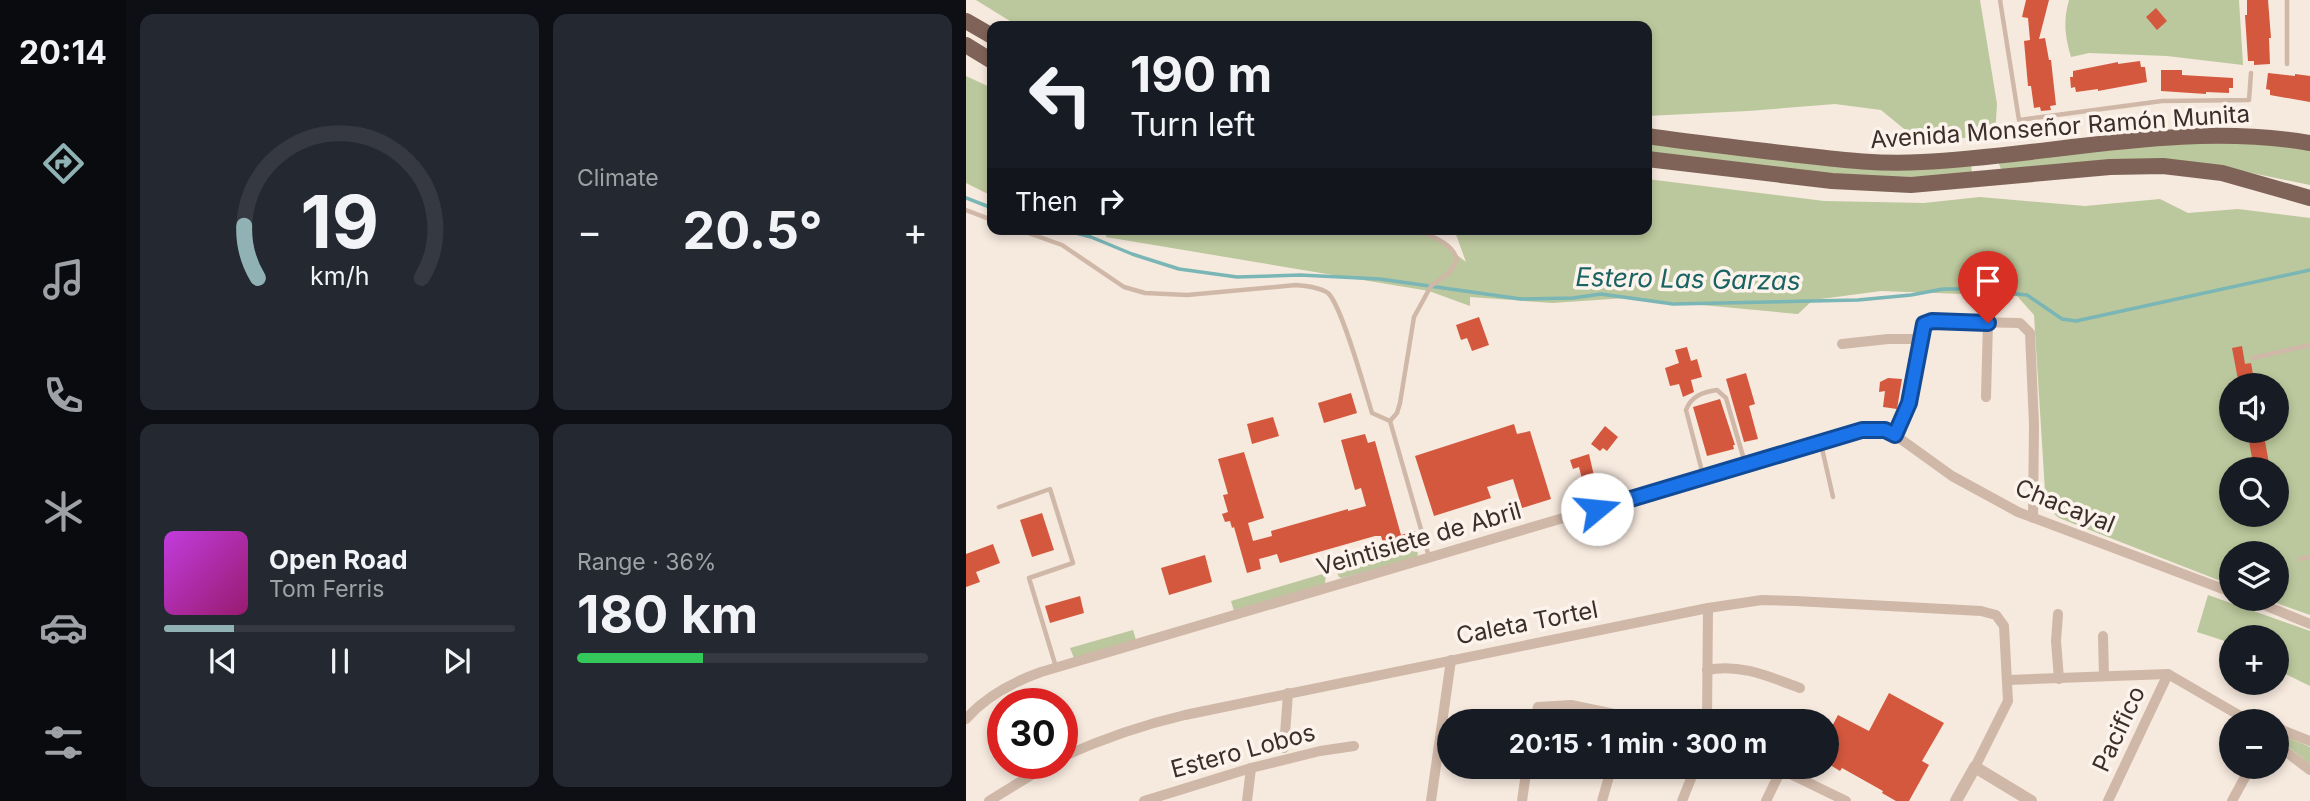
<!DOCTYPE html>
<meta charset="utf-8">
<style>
:root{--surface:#171b24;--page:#242831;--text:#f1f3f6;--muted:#9ea1a6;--line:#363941;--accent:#90b2b4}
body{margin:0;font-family:Inter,sans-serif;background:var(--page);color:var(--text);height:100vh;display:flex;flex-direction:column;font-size:26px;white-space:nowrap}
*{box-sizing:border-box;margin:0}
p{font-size:23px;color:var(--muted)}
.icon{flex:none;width:38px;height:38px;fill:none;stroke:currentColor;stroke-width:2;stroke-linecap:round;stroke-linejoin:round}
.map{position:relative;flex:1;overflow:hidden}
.side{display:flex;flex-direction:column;gap:14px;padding:14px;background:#0d0f14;width:840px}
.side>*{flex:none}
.banner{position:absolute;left:21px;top:21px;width:665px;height:214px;border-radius:14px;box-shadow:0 4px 10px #0003;background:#171b24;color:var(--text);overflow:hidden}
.fabs{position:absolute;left:1253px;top:373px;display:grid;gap:14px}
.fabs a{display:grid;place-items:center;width:70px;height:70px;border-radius:50%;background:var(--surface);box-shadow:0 4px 10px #0003;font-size:35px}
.speed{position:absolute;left:21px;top:688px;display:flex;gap:14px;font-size:35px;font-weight:700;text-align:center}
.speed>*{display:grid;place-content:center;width:91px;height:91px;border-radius:50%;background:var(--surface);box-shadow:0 4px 10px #0003;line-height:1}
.speed .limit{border:10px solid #d22;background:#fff;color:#111}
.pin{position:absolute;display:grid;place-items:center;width:60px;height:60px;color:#fff;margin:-72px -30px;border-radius:50% 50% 50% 0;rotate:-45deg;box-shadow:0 0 7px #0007}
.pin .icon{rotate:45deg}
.me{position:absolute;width:77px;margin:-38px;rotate:73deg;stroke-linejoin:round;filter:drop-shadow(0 0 5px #0008)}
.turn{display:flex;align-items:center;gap:24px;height:147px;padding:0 28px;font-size:32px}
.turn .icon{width:91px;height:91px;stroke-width:2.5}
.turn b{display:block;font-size:49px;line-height:60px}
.then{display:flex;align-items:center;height:66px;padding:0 28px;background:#0003;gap:14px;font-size:26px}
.big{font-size:52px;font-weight:700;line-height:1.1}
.side .card{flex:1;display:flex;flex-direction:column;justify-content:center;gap:10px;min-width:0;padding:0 24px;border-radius:14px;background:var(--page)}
.side .dial{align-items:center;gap:0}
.dial svg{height:182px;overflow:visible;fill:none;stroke:var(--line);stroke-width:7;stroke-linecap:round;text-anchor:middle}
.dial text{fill:var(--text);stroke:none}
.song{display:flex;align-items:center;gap:21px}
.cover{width:84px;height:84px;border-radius:10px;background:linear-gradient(135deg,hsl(290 70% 55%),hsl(320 70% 35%))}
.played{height:7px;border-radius:4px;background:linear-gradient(90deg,var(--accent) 20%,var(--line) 20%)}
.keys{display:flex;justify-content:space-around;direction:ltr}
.heat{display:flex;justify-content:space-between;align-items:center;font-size:38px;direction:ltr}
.charge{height:10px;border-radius:5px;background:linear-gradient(90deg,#34c759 36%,var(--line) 0)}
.side .tiles{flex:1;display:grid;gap:14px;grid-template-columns:repeat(2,1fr)}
.trip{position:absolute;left:471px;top:709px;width:402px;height:70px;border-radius:35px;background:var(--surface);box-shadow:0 4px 10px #0003;font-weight:700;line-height:70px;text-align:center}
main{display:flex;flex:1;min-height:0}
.menu{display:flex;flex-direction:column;width:126px;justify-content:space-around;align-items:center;background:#090b0e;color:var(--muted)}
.menu .icon{width:49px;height:49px}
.menu .current{color:var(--accent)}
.menu b{font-size:32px;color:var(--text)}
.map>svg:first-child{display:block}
.green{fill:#bbc79c;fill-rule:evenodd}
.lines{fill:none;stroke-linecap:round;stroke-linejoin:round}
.stream{stroke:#79b6b5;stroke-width:3.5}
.building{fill:#d4583e}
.service{stroke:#d0b8a8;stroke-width:4.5}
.minor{stroke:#d0b8a8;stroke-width:10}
.tertiary{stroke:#d0b8a8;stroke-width:12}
.primary{stroke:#7f6358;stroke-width:16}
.route-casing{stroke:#114b97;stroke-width:18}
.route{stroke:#1a73e8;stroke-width:12}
.labels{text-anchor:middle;stroke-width:7;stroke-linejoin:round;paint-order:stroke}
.street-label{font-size:24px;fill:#3c2e29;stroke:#fcf3ec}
.water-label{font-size:26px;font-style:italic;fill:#196363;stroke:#fcf3ec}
</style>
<main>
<nav class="menu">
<b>20:14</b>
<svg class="icon current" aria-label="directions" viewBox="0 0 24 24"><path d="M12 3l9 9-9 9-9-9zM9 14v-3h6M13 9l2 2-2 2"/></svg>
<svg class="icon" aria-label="music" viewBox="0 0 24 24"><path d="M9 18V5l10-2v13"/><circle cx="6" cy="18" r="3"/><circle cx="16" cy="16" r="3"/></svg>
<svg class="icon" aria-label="phone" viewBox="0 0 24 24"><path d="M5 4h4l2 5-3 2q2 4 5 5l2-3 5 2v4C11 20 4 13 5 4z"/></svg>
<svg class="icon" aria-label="climate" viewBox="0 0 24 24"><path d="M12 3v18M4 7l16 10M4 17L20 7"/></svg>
<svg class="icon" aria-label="car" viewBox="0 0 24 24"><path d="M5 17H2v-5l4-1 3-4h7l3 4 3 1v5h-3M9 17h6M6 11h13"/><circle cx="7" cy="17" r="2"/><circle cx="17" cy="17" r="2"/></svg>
<svg class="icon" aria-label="filters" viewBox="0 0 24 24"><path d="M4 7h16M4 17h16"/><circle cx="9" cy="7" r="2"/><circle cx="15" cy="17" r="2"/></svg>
</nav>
<section class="side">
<div class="tiles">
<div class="card dial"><svg viewBox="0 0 100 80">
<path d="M14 69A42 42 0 1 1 86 69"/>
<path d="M14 69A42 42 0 0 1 8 46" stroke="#90b2b4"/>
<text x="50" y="56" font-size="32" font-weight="700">19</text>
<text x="50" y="72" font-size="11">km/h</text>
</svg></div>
<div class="card"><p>Climate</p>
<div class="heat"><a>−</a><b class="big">20.5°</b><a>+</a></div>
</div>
<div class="card">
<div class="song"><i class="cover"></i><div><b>Open Road</b><p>Tom Ferris</p></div></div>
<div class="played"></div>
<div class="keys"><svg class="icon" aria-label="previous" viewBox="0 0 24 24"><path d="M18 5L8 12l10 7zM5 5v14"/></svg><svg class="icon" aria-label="pause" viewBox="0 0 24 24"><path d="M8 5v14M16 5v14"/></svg><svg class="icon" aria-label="next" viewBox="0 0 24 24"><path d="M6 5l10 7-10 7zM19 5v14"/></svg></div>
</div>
<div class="card"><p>Range · 36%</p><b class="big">180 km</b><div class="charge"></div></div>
</div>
</section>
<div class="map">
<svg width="1344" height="801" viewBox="0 0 1344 801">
<rect width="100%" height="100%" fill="#f6e9de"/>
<g class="green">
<polygon points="10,0 1014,0 1031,104 1029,135 954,142 915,110 869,104 782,111 681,116 681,26 52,26"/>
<path d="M1103 0H1273L1277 65 1201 56 1123 53 1105 57C1099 36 1097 21 1103 0Z"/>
<polygon points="0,76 26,88 26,196 0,183"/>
<polygon points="1248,140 1344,148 1344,185 1247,165 1040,169 1035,169 1033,164 1035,160"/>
<polygon points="681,142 1005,165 1006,172 980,176 905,178 681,153"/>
<path d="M681 179 858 201 958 203 1014 197 1119 206 1194 199 1222 213 1272 209 1344 218V615L1299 599 1311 598V553H1265V585L1093 518 1080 507 1068 315 1051 296 915 291 847 300 832 314 660 298 586 303 504 297V306L463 291 140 237 141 229 459 230 500 262 488 229H681ZM1265 385H1311V430H1265ZM1265 469H1311V514H1265Z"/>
<polygon points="450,547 452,554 450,558 376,578 373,577 370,570"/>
<polygon points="360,573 359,584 268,611 265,601"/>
<polygon points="1242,595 1344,631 1344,686 1311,670 1311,637 1265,637 1265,643 1231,632"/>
<polygon points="167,630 170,640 108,658 104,648"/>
<polygon points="1311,733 1344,747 1344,764 1311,738"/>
</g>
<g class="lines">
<g class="stream">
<polyline points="0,198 26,208"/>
<polyline points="95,229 125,237 166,254 213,269 271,277 334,275 414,279 555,299 607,298 635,294 707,304 892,300 945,295 977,289 1001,289 1061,295 1096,319 1110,321 1344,270"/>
</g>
</g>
<g class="building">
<polygon points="1060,0 1083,0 1073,39 1079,38 1083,60 1085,60 1090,105 1084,106 1085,110 1075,111 1074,107 1068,108 1065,86 1062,86 1058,41 1064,40 1062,18 1056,17"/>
<polygon points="1281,0 1302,0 1305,38 1303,38 1304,64 1288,65 1288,61 1282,61 1279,15 1281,15"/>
<polygon points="1190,8 1201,21 1191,30 1180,17"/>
<polygon points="1174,61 1175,67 1179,67 1181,82 1132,91 1132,89 1110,92 1109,87 1105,88 1104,77 1107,77 1107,71 1152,62 1152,64"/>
<polygon points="1195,70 1216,70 1216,75 1267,78 1267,88 1263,88 1263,93 1240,92 1240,94 1195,91"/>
<polygon points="1302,73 1329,76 1329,74 1344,76 1344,102 1304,95 1304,90 1300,89"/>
<polygon points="513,317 523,345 506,351 501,338 495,340 490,325"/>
<polygon points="1276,346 1279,364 1285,363 1289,385 1273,385 1266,348"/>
<polygon points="721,347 725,361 731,359 736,377 725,380 728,392 717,397 713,384 704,386 699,368 713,363 709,350"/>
<polygon points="780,373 789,404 783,406 792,439 778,442 760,379"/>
<polygon points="922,378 936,379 931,409 917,407 919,391 913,392 914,382"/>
<polygon points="385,393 391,413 358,423 352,403"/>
<polygon points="754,399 769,445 767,445 768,449 741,456 727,407"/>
<polygon points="307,417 313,436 286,444 281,424"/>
<polygon points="548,424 551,434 564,431 585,499 556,508 547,479 521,487 525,498 468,516 449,456"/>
<polygon points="639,426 652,437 641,451 637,448 634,451 625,444"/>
<polygon points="1281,430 1297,430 1304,469 1288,469"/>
<polygon points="399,434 402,443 409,441 435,535 449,531 452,541 419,550 415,536 409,536 314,563 311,554 293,559 295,569 281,573 268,527 266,528 264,521 259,522 256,514 262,512 257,495 262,494 252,459 278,452 298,518 282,523 287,541 306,536 305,531 382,509 382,511 400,506 395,488 389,490 375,440"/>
<polygon points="623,454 629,480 617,483 613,467 607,469 604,460"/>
<polygon points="76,513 88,550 66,557 54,520"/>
<polygon points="27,544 34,563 10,572 14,582 0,587 0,554"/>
<polygon points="239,555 246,582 203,595 195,568"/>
<polygon points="114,596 118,613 84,623 79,606"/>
<polygon points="923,693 978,723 956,761 963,765 943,801 930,801 916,793 917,791 876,768 874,771 861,763 861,728 864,730 872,715 903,731"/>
</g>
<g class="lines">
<g class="service">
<polyline points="1034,0 1053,120 1196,101 1283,100 1285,73"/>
<polyline points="1321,64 1321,0"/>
<polyline points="0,210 26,220"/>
<path d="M51 229 96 245 158 287 179 293 221 295 330 285C340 286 354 287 362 293 376 306 399 390 406 413L424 421 463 557"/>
<polyline points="1287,358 1344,345"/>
<path d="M424 421 431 413 434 403 448 317 465 286 483 273 491 260C486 241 464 236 447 229"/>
<polyline points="855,444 867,497"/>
<path d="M737 475 720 410C725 396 737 392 751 390L760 398 779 463"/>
<polyline points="33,507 84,489 107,563 63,578 90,667"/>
<polyline points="1334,559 1344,557"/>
</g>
<g class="minor">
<polyline points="876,344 922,339 955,339 959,324 966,321 1054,323 1064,333 1068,425 1067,518"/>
<polyline points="1020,397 1022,322"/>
<polyline points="929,435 943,403 955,339"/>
<polyline points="1281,598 1344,624"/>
<polyline points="1092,614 1090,641 1093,679"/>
<polyline points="1137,636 1138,676"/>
<path d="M741 670C774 663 804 677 834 688"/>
<polyline points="1042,680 1202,674 1283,721"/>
<path d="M0 719C20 696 47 682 75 672L855 442C880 435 904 423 929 435L986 476 1052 512 1265 592"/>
<polyline points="568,721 572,707 605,705 682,721"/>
<polyline points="741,721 742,608"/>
<polyline points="1311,728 1344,741"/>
<polyline points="1311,745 1344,770"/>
<polyline points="318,748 322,693"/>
<path d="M96 757C136 739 176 725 219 715L742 608 796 600 830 601 1015 611 1030 615 1038 626 1042 701 1009 767"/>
<polyline points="808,766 880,801"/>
<polyline points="23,801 85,763"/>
<polyline points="178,801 285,768 354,751 388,746"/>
<polyline points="281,801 285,768"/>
<polyline points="465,801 485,660"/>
<polyline points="556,801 561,766"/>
<polyline points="636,801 646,766"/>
<polyline points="716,801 730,766"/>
<polyline points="800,801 815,770"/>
<polyline points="1142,801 1202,674"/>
<polyline points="1266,801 1285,766"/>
</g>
<polyline class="tertiary" points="990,801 1009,767 1065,801"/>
<g class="primary">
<polyline points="0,21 26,36"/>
<polyline points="0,45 26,61"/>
<path d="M681 136C728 143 776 148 824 154 868 159 912 165 956 162 1085 156 1215 121 1344 143"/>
<polyline points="681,159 866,181 945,185 1144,167 1197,166 1256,173 1344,198"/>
</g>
</g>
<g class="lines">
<defs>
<polyline id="route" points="631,509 896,430 919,430 929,435 943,403 958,324 966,321 1022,323"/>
</defs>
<use href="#route" class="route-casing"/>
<use href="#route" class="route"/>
</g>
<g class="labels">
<g class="street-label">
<text transform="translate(1094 127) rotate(-4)" y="8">Avenida Monseñor Ramón Munita</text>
<text transform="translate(1099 506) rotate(22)" y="8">Chacayal</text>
<text transform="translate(453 539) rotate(-16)" y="8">Veintisiete de Abril</text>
<text transform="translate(561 623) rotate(-11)" y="8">Caleta Tortel</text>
<text transform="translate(1153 729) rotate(-65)" y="8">Pacifico</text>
<text transform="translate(277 751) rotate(-15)" y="8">Estero Lobos</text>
</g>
<g class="water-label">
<text transform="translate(722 279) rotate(1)" y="9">Estero Las Garzas</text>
</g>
</g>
</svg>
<div class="fabs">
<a><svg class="icon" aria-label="sound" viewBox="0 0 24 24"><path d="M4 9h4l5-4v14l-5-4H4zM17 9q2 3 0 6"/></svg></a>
<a><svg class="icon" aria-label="search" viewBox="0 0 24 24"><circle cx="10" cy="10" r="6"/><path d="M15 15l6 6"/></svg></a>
<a><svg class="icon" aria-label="layers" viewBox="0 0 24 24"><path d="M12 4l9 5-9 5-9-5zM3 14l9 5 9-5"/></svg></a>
<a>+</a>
<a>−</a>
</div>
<div class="speed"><div class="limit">30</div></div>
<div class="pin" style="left:1022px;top:323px;background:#d93025"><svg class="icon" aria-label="arrive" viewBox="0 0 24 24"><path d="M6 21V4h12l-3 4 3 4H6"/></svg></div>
<svg class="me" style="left:631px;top:509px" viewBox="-20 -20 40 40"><circle r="19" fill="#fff"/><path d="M0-13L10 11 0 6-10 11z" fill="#1a73e8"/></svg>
<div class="trip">20:15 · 1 min · 300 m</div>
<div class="banner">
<div class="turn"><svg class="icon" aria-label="left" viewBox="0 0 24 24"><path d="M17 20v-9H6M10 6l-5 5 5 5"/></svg><div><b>190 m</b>Turn left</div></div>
<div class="then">Then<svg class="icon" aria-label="right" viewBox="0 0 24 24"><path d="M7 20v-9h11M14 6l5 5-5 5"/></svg></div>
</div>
</div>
</main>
